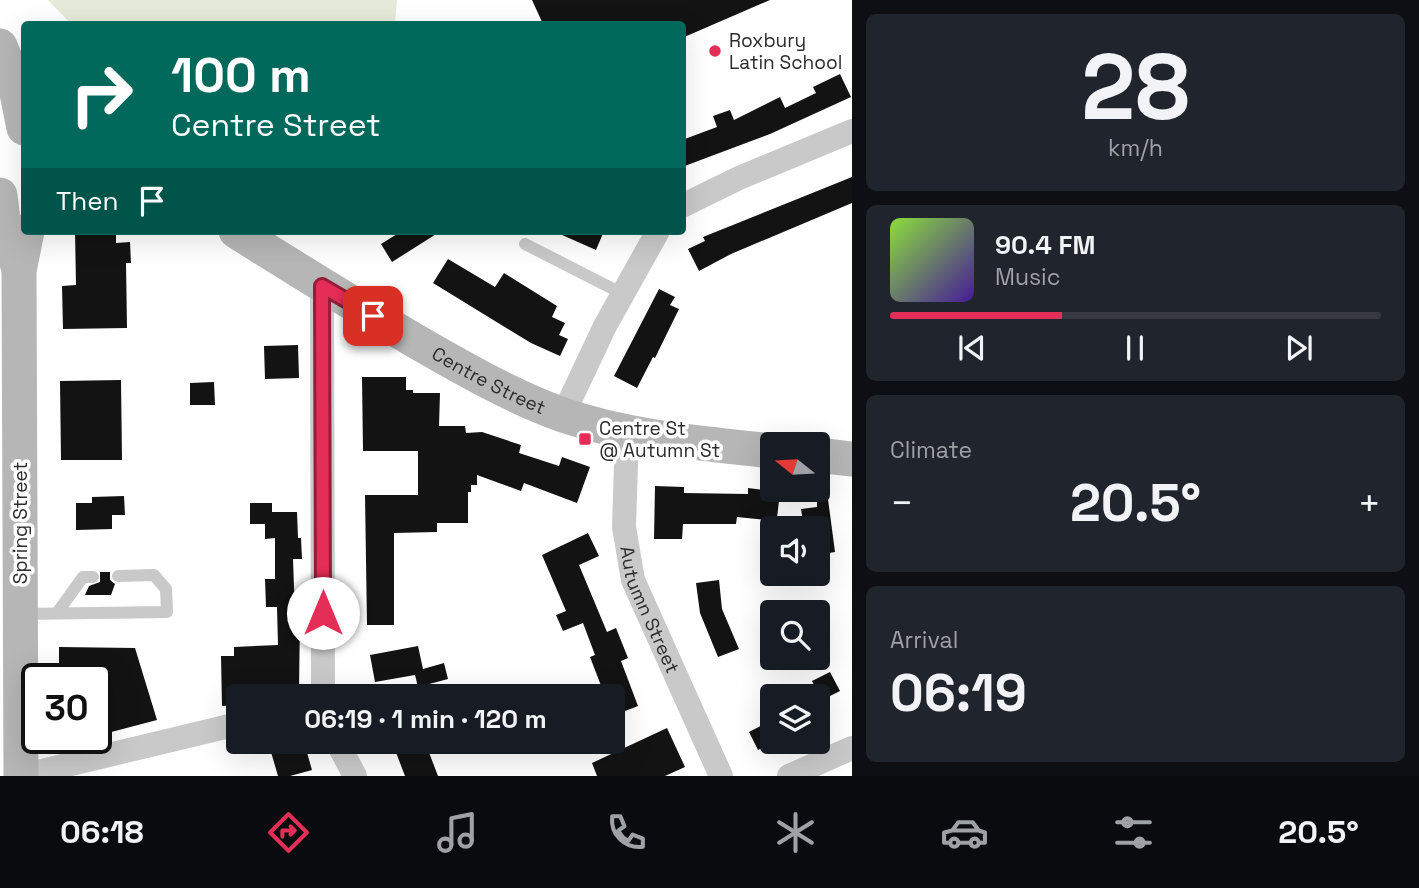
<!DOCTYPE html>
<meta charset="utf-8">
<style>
:root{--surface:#171b24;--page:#20242c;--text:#f1f3f6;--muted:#9ea1a6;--line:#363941;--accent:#e42d57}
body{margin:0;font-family:"Space Grotesk",sans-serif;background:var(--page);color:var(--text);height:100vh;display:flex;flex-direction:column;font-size:26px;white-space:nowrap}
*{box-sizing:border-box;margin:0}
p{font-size:23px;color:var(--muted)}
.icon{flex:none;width:38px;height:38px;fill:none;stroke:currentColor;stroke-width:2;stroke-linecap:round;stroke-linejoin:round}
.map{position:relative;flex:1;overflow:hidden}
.drawer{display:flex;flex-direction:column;gap:14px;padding:14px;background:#0d0f14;width:567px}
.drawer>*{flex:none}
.guide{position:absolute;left:21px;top:21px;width:665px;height:214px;border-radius:7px;box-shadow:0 7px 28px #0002;background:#00695c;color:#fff;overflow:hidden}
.needle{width:46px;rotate:288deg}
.tools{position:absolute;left:760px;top:432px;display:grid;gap:14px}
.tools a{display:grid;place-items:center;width:70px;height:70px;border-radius:7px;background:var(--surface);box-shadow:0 7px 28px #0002;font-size:35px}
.speed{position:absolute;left:21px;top:663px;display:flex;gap:14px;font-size:35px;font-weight:700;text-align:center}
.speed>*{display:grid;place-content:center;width:91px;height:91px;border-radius:50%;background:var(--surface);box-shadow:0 7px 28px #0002;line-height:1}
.speed .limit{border:4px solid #111;border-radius:10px;background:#fff;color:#111}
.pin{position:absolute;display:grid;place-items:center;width:60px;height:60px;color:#fff;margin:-30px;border-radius:14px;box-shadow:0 4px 10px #0006}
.me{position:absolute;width:77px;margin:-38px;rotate:0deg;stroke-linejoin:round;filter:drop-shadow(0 0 5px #0008)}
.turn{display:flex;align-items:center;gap:24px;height:147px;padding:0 35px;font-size:32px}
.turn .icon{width:91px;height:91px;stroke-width:2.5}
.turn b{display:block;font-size:49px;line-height:60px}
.then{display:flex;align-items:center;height:66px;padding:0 35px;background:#0003;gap:14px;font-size:26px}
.big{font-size:52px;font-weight:700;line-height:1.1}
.drawer .widget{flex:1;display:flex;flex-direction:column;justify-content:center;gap:10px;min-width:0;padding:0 24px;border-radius:10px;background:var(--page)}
.drawer .dial{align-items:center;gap:0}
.dial b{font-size:91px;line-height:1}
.song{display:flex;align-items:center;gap:21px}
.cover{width:84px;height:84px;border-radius:10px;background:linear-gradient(135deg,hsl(90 70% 55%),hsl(260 70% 35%))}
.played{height:7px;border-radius:4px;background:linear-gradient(90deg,var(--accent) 35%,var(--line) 35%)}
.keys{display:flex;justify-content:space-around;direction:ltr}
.heat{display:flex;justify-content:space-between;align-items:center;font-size:38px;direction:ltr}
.trip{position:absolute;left:226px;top:684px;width:399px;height:70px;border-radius:7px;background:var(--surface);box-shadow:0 7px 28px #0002;font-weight:700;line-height:70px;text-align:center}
.menu{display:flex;height:112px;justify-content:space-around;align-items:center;background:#090b0e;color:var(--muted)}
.menu .icon{width:49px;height:49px}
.menu .selected{color:var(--accent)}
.menu b{font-size:32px;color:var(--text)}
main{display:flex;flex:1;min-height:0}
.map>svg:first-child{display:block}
.green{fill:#e5ead9}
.building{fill:#131313}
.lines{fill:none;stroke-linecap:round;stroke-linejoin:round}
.service{stroke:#c9c9c9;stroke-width:12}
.minor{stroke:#c9c9c9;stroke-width:24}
.secondary{stroke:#b6b6b6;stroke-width:35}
.route-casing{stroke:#941d39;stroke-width:18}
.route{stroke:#e42d57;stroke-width:12}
.poi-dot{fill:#e42d57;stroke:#fff;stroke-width:2.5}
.labels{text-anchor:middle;stroke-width:7;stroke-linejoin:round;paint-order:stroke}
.poi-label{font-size:19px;fill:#2c2c2c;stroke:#fff;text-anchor:start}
.street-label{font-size:19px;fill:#2c2c2c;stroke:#fff}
</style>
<main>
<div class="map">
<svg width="852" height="776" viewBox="0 0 852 776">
<rect width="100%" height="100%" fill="#fff"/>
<polygon class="green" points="48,0 397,0 395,24 71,24"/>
<g class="building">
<polygon points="532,0 770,0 682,38 682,24 543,24"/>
<polygon points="840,74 851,97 770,134 682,167 682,140 717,127 713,116 730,110 734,120 780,97 785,108 816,93 813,87"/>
<polygon points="852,177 852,203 731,254 699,271 688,249 705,241 703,237"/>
<polygon points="75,231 116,231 116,243 130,242 131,263 126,263 127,328 63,329 62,286 76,285"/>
<polygon points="402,231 441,231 392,262 381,244"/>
<polygon points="553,231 604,231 596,250"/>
<polygon points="448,259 495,287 504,273 557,306 552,317 565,323 559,335 568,339 560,356 531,343 433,283"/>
<polygon points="659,289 675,297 670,305 679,309 655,358 653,357 637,388 614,376"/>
<polygon points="298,345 299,378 265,379 264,346"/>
<polygon points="362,377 406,377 406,390 413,390 413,393 440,393 439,426 465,426 466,433 482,432 521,445 519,453 559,466 562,457 590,467 577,503 524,483 521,491 477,475 477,485 471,485 471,492 468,492 468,523 437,523 437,532 394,533 394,625 367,625 365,495 418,495 418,451 363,451"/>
<polygon points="121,380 122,460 61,460 60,381"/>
<polygon points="214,382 215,405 190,405 190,383"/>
<polygon points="655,486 684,487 684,493 748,494 748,488 780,492 777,518 766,517 766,520 737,517 736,524 683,524 682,539 654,539"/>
<polygon points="124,496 125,515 112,515 112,529 76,530 76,503 92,503 92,497"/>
<polygon points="828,499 835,552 817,555 817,528 804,528 801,509 817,507 817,500"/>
<polygon points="250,503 272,503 272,512 297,512 298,538 301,538 302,559 293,559 295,615 300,615 299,690 252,691 252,696 238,696 238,705 222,706 221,656 234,656 234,647 278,645 277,607 266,607 265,579 275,579 275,538 265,539 265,524 250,524"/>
<polygon points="588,533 599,556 579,565 607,632 616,628 628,658 621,661 638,706 612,716 612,696 605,696 590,657 595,655 583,623 563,631 556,615 566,611 542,555"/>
<polygon points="100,572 110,572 110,580 115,584 111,595 85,595 89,586 100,582"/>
<polygon points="719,580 722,609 739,649 718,657 700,613 696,583"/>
<polygon points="418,646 423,669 444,663 448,679 418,687 415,675 375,682 370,655"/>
<polygon points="59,647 135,648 157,720 96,736 96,679 59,679"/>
<polygon points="830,672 840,691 822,700 812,681"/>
<polygon points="772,720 772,743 758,750 749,732"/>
<polygon points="667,728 685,767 665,776 597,776 592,763"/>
<polygon points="280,742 304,742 312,770 290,776 278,776 271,752 281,749"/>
<polygon points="392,742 425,742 438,776 405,776"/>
</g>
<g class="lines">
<g class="service">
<polyline points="525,244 623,294"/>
<polyline points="57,613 83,577 93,577"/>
<polyline points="24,614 167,612 166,589 154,575 118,576"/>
</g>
<g class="minor">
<polyline points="682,206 739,178 852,131"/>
<polyline points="322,286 323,696"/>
<polyline points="563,415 605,326 658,231"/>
<path id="s1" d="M627 432 624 527 633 580 721 776"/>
<polyline points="337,742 355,776"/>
<polyline points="21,776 238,724"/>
<polyline points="789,776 852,748"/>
</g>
<g class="secondary">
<polyline points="0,46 15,83 24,128"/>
<polyline points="0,195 3,220 19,269"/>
<path id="s2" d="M236 231C294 268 353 304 412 339 461 367 510 396 563 415 630 438 702 443 772 451"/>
<polyline points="817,455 852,459"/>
<polyline points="21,776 19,271 27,231"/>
</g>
</g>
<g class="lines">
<defs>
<polyline id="route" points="323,613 322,286 373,316"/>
</defs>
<use href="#route" class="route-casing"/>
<use href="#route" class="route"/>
</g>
<g class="poi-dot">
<circle cx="715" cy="51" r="7"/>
<rect x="578" y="432" width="14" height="14" rx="3.5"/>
</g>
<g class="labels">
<g class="poi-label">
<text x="729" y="47">Roxbury<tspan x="729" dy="22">Latin School</tspan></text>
<text x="599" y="435">Centre St<tspan x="599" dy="22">@ Autumn St</tspan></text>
</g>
<g class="street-label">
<text dy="7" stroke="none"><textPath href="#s2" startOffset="294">Centre Street</textPath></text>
<text transform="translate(20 523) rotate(-90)" y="7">Spring Street</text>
<text dy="7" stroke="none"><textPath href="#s1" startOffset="182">Autumn Street</textPath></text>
</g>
</g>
</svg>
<div class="tools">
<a><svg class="needle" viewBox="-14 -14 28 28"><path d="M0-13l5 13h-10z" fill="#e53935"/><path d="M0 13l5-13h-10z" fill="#9ea1a6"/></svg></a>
<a><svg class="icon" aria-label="sound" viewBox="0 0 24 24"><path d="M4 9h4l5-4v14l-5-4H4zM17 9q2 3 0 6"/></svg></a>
<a><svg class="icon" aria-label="search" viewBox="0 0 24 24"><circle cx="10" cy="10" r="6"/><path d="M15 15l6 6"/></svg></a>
<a><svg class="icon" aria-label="layers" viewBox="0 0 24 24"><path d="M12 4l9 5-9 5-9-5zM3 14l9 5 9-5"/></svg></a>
</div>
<div class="speed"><div class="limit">30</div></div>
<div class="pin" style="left:373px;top:316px;background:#d93025"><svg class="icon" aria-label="arrive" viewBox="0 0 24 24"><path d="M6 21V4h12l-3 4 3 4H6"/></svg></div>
<svg class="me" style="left:323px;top:613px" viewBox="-20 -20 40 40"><circle r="19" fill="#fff"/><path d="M0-13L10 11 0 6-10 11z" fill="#e42d57"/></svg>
<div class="trip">06:19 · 1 min · 120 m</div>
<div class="guide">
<div class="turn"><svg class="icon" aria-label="right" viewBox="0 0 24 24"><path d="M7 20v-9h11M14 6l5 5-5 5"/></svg><div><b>100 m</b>Centre Street</div></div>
<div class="then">Then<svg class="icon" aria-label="arrive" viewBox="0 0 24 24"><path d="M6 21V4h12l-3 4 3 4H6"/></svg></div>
</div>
</div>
<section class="drawer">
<div class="widget dial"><b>28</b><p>km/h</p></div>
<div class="widget">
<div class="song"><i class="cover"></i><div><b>90.4 FM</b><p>Music</p></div></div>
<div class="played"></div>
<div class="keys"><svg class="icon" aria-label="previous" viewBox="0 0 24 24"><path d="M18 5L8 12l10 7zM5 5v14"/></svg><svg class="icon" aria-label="pause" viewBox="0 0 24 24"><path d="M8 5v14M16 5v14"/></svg><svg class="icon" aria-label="next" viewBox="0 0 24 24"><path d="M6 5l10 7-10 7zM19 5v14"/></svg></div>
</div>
<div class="widget"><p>Climate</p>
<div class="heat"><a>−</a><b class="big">20.5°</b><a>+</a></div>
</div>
<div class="widget"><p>Arrival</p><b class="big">06:19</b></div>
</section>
</main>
<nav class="menu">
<b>06:18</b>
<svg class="icon selected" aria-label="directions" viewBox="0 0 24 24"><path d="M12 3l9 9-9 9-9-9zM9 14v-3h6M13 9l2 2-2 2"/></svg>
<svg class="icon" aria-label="music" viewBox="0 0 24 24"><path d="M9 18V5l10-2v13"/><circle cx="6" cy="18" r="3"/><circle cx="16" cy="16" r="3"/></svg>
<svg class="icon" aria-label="phone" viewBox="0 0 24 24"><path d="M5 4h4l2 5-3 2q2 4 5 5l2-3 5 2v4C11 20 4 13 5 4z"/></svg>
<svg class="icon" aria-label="climate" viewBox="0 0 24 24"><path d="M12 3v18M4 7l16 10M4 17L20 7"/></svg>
<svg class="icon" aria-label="car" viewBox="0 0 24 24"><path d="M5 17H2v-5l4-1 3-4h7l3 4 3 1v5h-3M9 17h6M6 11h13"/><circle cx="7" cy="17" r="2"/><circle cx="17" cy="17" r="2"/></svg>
<svg class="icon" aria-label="filters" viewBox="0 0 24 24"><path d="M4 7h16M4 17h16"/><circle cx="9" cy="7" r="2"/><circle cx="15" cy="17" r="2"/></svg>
<b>20.5°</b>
</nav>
